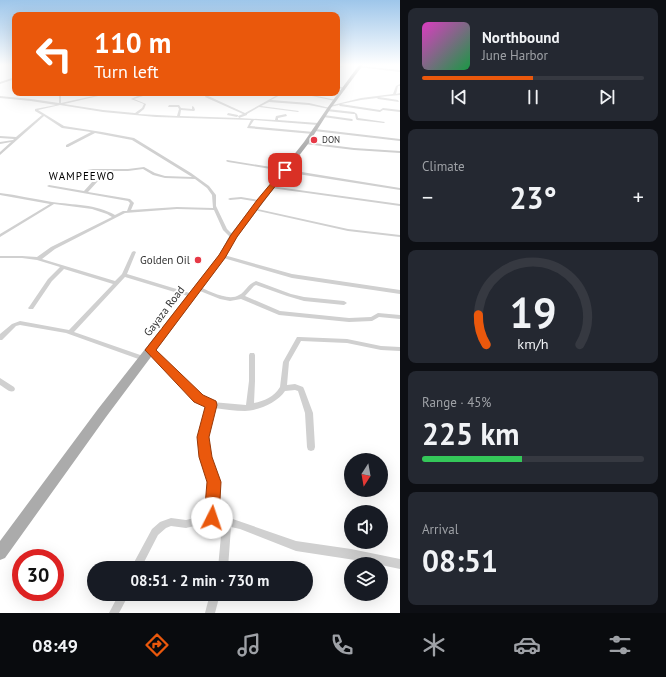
<!DOCTYPE html>
<meta charset="utf-8">
<style>
:root{--surface:#171b24;--page:#242831;--text:#f1f3f6;--muted:#9ea1a6;--line:#363941;--accent:#ea580c}
body{margin:0;font-family:"PT Sans",sans-serif;background:var(--page);color:var(--text);height:100vh;display:flex;flex-direction:column;font-size:15px;white-space:nowrap}
*{box-sizing:border-box;margin:0}
p{font-size:13px;color:var(--muted)}
.icon{flex:none;width:22px;height:22px;fill:none;stroke:currentColor;stroke-width:2;stroke-linecap:round;stroke-linejoin:round}
.map{position:relative;flex:1;overflow:hidden}
.sheet{display:flex;flex-direction:column;gap:8px;padding:8px;background:#0d0f14;width:266px}
.sheet>*{flex:none}
.hud{position:absolute;left:12px;top:12px;width:328px;height:84px;border-radius:8px;box-shadow:0 4px 16px #0002;background:#ea580c;color:#fff;overflow:hidden}
.needle{width:26px;rotate:191deg}
.buttons{position:absolute;left:344px;top:453px;display:grid;gap:8px}
.buttons a{display:grid;place-items:center;width:44px;height:44px;border-radius:50%;background:var(--surface);box-shadow:0 4px 16px #0002;font-size:20px}
.speed{position:absolute;left:12px;top:549px;display:flex;gap:8px;font-size:20px;font-weight:700;text-align:center}
.speed>*{display:grid;place-content:center;width:52px;height:52px;border-radius:50%;background:var(--surface);box-shadow:0 4px 16px #0002;line-height:1}
.speed .limit{border:6px solid #d22;background:#fff;color:#111}
.pin{position:absolute;display:grid;place-items:center;width:34px;height:34px;color:#fff;margin:-17px;border-radius:8px;box-shadow:0 2px 6px #0006}
.me{position:absolute;width:44px;margin:-22px;rotate:4deg;stroke-linejoin:round;filter:drop-shadow(0 0 3px #0008)}
.turn{display:flex;align-items:center;gap:14px;height:84px;padding:0 16px;font-size:18px}
.turn .icon{width:52px;height:52px;stroke-width:2.5}
.turn b{display:block;font-size:28px;line-height:34px}
.big{font-size:30px;font-weight:700;line-height:1.1}
.sheet .widget{flex:1;display:flex;flex-direction:column;justify-content:center;gap:6px;min-width:0;padding:0 14px;border-radius:8px;background:var(--page)}
.sheet .dial{align-items:center;gap:0}
.dial svg{height:104px;overflow:visible;fill:none;stroke:var(--line);stroke-width:7;stroke-linecap:round;text-anchor:middle}
.dial text{fill:var(--text);stroke:none}
.song{display:flex;align-items:center;gap:12px}
.cover{width:48px;height:48px;border-radius:6px;background:linear-gradient(135deg,hsl(310 70% 55%),hsl(140 70% 35%))}
.played{height:4px;border-radius:2px;background:linear-gradient(90deg,var(--accent) 50%,var(--line) 50%)}
.keys{display:flex;justify-content:space-around;direction:ltr}
.heat{display:flex;justify-content:space-between;align-items:center;font-size:22px;direction:ltr}
.charge{height:6px;border-radius:3px;background:linear-gradient(90deg,#34c759 45%,var(--line) 0)}
.trip{position:absolute;left:87px;top:561px;width:226px;height:40px;border-radius:20px;background:var(--surface);box-shadow:0 4px 16px #0002;font-weight:700;line-height:40px;text-align:center}
.tab-bar{display:flex;height:64px;justify-content:space-around;align-items:center;background:#090b0e;color:var(--muted)}
.tab-bar .icon{width:28px;height:28px}
.tab-bar .on{color:var(--accent)}
.tab-bar b{font-size:18px;color:var(--text)}
main{display:flex;flex:1;min-height:0}
.map>svg:first-child{display:block}
.lines{fill:none;stroke-linecap:round;stroke-linejoin:round}
.street{fill:#d0d0d0;fill-rule:evenodd}
.primary{fill:#ababab;fill-rule:evenodd}
.route{fill:#ea580c;stroke:#983908}
.poi-dot{fill:#e63946;stroke:#fff;stroke-width:1.5}
.labels{text-anchor:middle;stroke-width:4;stroke-linejoin:round;paint-order:stroke}
.far-poi-label{font-size:9px;fill:#333;stroke:#fff;text-anchor:start}
.far-quarter-label{font-size:11px;letter-spacing:1px;fill:#000;stroke:#fff}
.poi-label{font-size:11px;fill:#333;stroke:#fff;text-anchor:end}
.street-label{font-size:11px;fill:#333;stroke:#fff}
</style>
<main>
<div class="map">
<svg width="400" height="613" viewBox="0 0 400 613">
<rect width="100%" height="100%" fill="#fff"/>
<g class="lines">
<g class="street">
<polygon points="342,65 344,65 337,71 337,69"/>
<polygon points="359,66 400,70 400,72 358,67"/>
<polygon points="15,77 15,79 0,84 0,82"/>
<polygon points="400,84 400,86 398,86 396,94 400,93 400,95 379,97 398,100 399,102 378,99 377,98 361,100 341,104 380,110 383,108 400,110 400,112 383,110 380,112 340,106 339,105 330,107 329,106 361,98 393,94 396,86"/>
<polygon points="337,86 345,88 344,89 337,88"/>
<path d="M59 93H61V103L107 93H111L64 104 103 110 135 113 142 108 144 104 131 99 142 94 143 96 134 99 146 104 144 109 138 114 177 116 179 109 178 107H168L169 105H179L181 108 192 109V106L194 107 195 110 194 111 181 110 180 116 239 118 238 116 243 114 205 97 206 95 245 113 281 93H284L271 100 309 103 330 108 329 109 309 105 269 102 261 106 299 111 298 112 259 107 247 114V115L239 118 275 120 276 116 286 114 287 116 278 118V120L318 123 319 124 318 125 254 120 250 126 314 132V133L313 134 247 128 251 120 156 117 103 112 60 105 38 110 64 126 102 132 134 138 191 173 209 186 216 195V206L227 229 235 237V238H231L223 230 214 210 177 209 125 213 55 249 42 259 115 281 122 274 132 252 134 251 136 252 127 274 193 294 194 295 191 297 125 277 74 332 146 357 147 359 146 361H144L66 333 20 325 16 326 2 340H0V334L12 324 20 321 69 330 113 284 64 269 52 281 33 309H29L28 308 29 307 48 279 60 267 37 260 22 258H0V256H22L37 257 51 247 112 217 107 214 92 209 54 204 0 237V234L50 204 0 195V193C17 195 34 199 52 202 73 205 96 204 115 215L123 211H127L130 203 128 201 49 187 47 186 49 185 84 191 93 181 87 180 83 175 87 170 93 169H128L144 167 155 173 165 176 192 177 132 140 95 133 68 147H66V145L91 132 62 128 44 116 0 155V152L11 142 0 144V142L13 140 14 139 0 138V136L16 137 42 115 35 111V109L56 105 31 101 0 98V96L31 99 59 103ZM143 169 153 175 165 178 195 179 207 188 212 195 213 208 177 207 131 210 134 203 130 199 88 192 98 181 89 178 87 175 89 172 93 171H128Z"/>
<polygon points="298,93 303,93 336,100 335,101"/>
<polygon points="327,109 354,112 357,114 358,118 385,122 384,123 357,120 356,119 355,114 353,114 326,111"/>
<polygon points="228,113 238,115 238,116 237,117 227,115"/>
<polygon points="324,115 352,119 353,120 352,121 323,117"/>
<polygon points="315,129 400,139 400,141 314,131 314,130"/>
<polygon points="306,142 354,148 400,151 400,153 354,150 305,144 304,143"/>
<polygon points="227,160 400,188 400,190 285,172 283,171 228,162 226,161"/>
<polygon points="270,186 400,204 400,206 271,188 269,187"/>
<polygon points="241,197 259,200 261,201 259,202 241,199 230,200 228,199 230,198"/>
<polygon points="253,208 348,229 400,235 400,237 348,231 254,210 252,209"/>
<polygon points="220,255 224,255 292,274 400,290 400,294 292,278 220,257"/>
<path d="M256 281 291 294 304 297 344 301 347 303 344 305 304 301 287 296 256 285 254 286 245 296 280 311 349 318 371 317 378 313 400 315V319L379 317 372 321 349 322 279 315 241 299 230 301 220 299 195 289 194 288 197 286C208 290 228 302 239 295 246 292 246 285 256 281Z"/>
<path d="M297 337H299L347 339 381 346 400 347V351L381 350 347 343 301 341 289 362 287 385 295 384 303 387 304 389 313 413 315 447 314 450 311 451 308 450 307 447 305 413 298 391 295 390 285 391C278 402 258 411 245 411 235 411 224 409 214 408L207 437 209 457 218 482 216 515 226 517H227L296 541 351 549 400 559V569L381 565V564L296 551 240 529 231 527 228 568H218L222 525 211 522 186 528 171 526 166 528 158 535 141 568H131L152 529 160 522 171 518 186 520 207 515 210 482 201 457 199 437 207 407 196 401 148 352 147 350 148 348H152L200 397 212 402 246 405 249 381V355L250 353H254L255 355V381L254 403C264 401 274 397 280 387L283 362Z"/>
<path d="M0 378 14 387 15 389 14 391C9 393 4 387 0 385Z"/>
<polygon points="119,594 129,594 119,613 109,613"/>
<polygon points="210,594 220,594 215,613 205,613"/>
</g>
<polygon class="primary" points="359,65 363,65 331,108 308,144 236,238 225,258 106,417 5,558 0,560 0,541 98,409 219,255 230,235 304,142 328,107"/>
</g>
<linearGradient id="sky" x2="0" y2="1"><stop stop-color="#9ec6ea"/><stop offset="0.43" stop-color="#fff"/><stop offset="1" stop-color="#fff" stop-opacity="0"/></linearGradient>
<rect width="400" height="151" fill="url(#sky)"/>
<polygon class="route" points="283,169 288,170 262,203 237,237 225,258 156,350 203,395 216,401 217,405 209,437 212,457 221,482 219,518 217,523 212,525 206,523 204,518 207,482 199,457 197,437 205,407 194,402 145,350 219,255 231,235 257,200"/>
<g class="poi-dot">
<circle cx="314" cy="140" r="4"/>
<circle cx="198" cy="260" r="4"/>
</g>
<g class="labels">
<g class="far-poi-label">
<text x="322" y="143">DON</text>
</g>
<g class="far-quarter-label">
<text x="82" y="180">WAMPEEWO</text>
</g>
<g class="poi-label">
<text x="190" y="264">Golden Oil</text>
</g>
<g class="street-label">
<text transform="translate(164 311) rotate(-53)" y="4">Gayaza Road</text>
</g>
</g>
</svg>
<div class="buttons">
<a><svg class="needle" viewBox="-14 -14 28 28"><path d="M0-13l5 13h-10z" fill="#e53935"/><path d="M0 13l5-13h-10z" fill="#9ea1a6"/></svg></a>
<a><svg class="icon" aria-label="sound" viewBox="0 0 24 24"><path d="M4 9h4l5-4v14l-5-4H4zM17 9q2 3 0 6"/></svg></a>
<a><svg class="icon" aria-label="layers" viewBox="0 0 24 24"><path d="M12 4l9 5-9 5-9-5zM3 14l9 5 9-5"/></svg></a>
</div>
<div class="speed"><div class="limit">30</div></div>
<div class="pin" style="left:285px;top:170px;background:#d93025"><svg class="icon" aria-label="arrive" viewBox="0 0 24 24"><path d="M6 21V4h12l-3 4 3 4H6"/></svg></div>
<svg class="me" style="left:212px;top:518px" viewBox="-20 -20 40 40"><circle r="19" fill="#fff"/><path d="M0-13L10 11 0 6-10 11z" fill="#ea580c"/></svg>
<div class="trip">08:51 · 2 min · 730 m</div>
<div class="hud">
<div class="turn"><svg class="icon" aria-label="left" viewBox="0 0 24 24"><path d="M17 20v-9H6M10 6l-5 5 5 5"/></svg><div><b>110 m</b>Turn left</div></div>
</div>
</div>
<section class="sheet">
<div class="widget">
<div class="song"><i class="cover"></i><div><b>Northbound</b><p>June Harbor</p></div></div>
<div class="played"></div>
<div class="keys"><svg class="icon" aria-label="previous" viewBox="0 0 24 24"><path d="M18 5L8 12l10 7zM5 5v14"/></svg><svg class="icon" aria-label="pause" viewBox="0 0 24 24"><path d="M8 5v14M16 5v14"/></svg><svg class="icon" aria-label="next" viewBox="0 0 24 24"><path d="M6 5l10 7-10 7zM19 5v14"/></svg></div>
</div>
<div class="widget"><p>Climate</p>
<div class="heat"><a>−</a><b class="big">23°</b><a>+</a></div>
</div>
<div class="widget dial"><svg viewBox="0 0 100 80">
<path d="M14 69A42 42 0 1 1 86 69"/>
<path d="M14 69A42 42 0 0 1 8 46" stroke="#ea580c"/>
<text x="50" y="56" font-size="32" font-weight="700">19</text>
<text x="50" y="72" font-size="11">km/h</text>
</svg></div>
<div class="widget"><p>Range · 45%</p><b class="big">225 km</b><div class="charge"></div></div>
<div class="widget"><p>Arrival</p><b class="big">08:51</b></div>
</section>
</main>
<nav class="tab-bar">
<b>08:49</b>
<svg class="icon on" aria-label="directions" viewBox="0 0 24 24"><path d="M12 3l9 9-9 9-9-9zM9 14v-3h6M13 9l2 2-2 2"/></svg>
<svg class="icon" aria-label="music" viewBox="0 0 24 24"><path d="M9 18V5l10-2v13"/><circle cx="6" cy="18" r="3"/><circle cx="16" cy="16" r="3"/></svg>
<svg class="icon" aria-label="phone" viewBox="0 0 24 24"><path d="M5 4h4l2 5-3 2q2 4 5 5l2-3 5 2v4C11 20 4 13 5 4z"/></svg>
<svg class="icon" aria-label="climate" viewBox="0 0 24 24"><path d="M12 3v18M4 7l16 10M4 17L20 7"/></svg>
<svg class="icon" aria-label="car" viewBox="0 0 24 24"><path d="M5 17H2v-5l4-1 3-4h7l3 4 3 1v5h-3M9 17h6M6 11h13"/><circle cx="7" cy="17" r="2"/><circle cx="17" cy="17" r="2"/></svg>
<svg class="icon" aria-label="filters" viewBox="0 0 24 24"><path d="M4 7h16M4 17h16"/><circle cx="9" cy="7" r="2"/><circle cx="15" cy="17" r="2"/></svg>
</nav>
